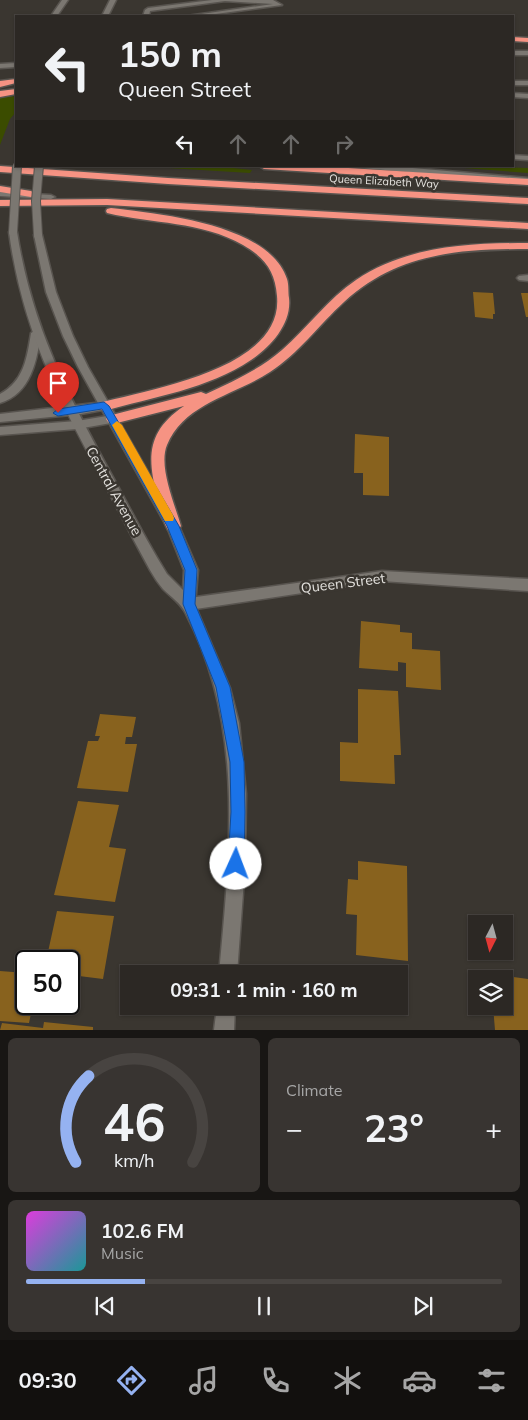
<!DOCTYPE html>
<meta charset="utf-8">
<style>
:root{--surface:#2c2824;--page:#383431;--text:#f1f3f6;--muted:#a6a6a6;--line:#484441;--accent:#95b2f1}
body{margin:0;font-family:Mulish,sans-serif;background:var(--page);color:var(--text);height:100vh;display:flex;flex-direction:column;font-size:19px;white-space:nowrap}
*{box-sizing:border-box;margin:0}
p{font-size:16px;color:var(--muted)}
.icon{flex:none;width:28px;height:28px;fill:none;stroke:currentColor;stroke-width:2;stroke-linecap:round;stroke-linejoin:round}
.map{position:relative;height:1030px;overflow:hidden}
.drawer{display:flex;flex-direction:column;gap:8px;padding:8px;background:#181614;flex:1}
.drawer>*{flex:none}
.hud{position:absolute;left:15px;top:15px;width:499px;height:152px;border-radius:0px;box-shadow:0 1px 4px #0004,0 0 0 1px var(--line);background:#2c2824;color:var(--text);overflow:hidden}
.needle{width:32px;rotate:186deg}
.controls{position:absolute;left:468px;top:915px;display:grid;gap:10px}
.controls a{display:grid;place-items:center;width:45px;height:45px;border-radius:0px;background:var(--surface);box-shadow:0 1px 4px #0004,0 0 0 1px var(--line);font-size:25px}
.speed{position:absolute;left:15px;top:950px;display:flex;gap:10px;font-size:25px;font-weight:700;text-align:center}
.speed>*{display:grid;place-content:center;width:65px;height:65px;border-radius:50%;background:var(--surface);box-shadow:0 1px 4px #0004,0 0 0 1px var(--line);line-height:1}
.speed .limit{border:2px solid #111;border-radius:8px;background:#fff;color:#111}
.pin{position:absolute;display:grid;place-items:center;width:42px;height:42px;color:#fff;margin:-51px -21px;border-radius:50% 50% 50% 0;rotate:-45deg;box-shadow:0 0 5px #0007}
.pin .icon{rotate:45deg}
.me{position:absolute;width:55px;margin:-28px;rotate:2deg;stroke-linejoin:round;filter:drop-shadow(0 0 4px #0008)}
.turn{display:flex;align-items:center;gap:18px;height:105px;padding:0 20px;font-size:22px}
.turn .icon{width:65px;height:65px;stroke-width:2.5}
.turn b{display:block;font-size:35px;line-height:42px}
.lanes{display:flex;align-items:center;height:48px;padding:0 20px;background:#0003;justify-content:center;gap:25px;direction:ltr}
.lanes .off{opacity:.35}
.big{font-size:38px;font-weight:700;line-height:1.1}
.drawer .tile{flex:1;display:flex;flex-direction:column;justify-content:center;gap:8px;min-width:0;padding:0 18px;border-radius:8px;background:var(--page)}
.drawer .dial{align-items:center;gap:0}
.dial svg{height:130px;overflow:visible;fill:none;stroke:var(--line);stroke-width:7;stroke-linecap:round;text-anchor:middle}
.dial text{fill:var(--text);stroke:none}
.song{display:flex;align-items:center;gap:15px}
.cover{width:60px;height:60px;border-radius:8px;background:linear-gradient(135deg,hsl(300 70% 55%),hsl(180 70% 35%))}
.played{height:5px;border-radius:2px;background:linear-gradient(90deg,var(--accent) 25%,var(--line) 25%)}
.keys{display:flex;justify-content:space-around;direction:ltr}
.heat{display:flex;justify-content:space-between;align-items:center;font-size:28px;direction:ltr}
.drawer .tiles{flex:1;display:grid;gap:8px;grid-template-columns:1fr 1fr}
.tile:last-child{grid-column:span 2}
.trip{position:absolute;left:120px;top:965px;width:288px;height:50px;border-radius:0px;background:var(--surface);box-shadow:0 1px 4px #0004,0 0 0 1px var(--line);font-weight:700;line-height:50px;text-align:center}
.tab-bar{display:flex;height:80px;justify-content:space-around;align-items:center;background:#12100e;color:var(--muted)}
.tab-bar .icon{width:35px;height:35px}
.tab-bar .selected{color:var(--accent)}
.tab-bar b{font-size:22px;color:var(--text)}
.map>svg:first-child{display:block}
.green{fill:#3b4c00}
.building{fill:#88621e}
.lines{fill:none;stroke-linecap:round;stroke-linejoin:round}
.lane-casing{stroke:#58544f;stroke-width:3}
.street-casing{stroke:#58544f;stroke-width:3}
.secondary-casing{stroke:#58544f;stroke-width:3}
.highway-casing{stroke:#58544f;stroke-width:3}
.lane{fill:#7b7771;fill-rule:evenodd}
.street{fill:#7b7771;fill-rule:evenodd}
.secondary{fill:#7b7771;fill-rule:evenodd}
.highway{fill:#f69383;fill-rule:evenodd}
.secondary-bridge-casing{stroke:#58544f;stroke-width:10;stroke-linecap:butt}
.secondary-bridge{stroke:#7b7771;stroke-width:8}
.route{fill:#1a73e8;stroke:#114b97}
.slow{fill:#f59e0b}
.labels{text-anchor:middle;stroke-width:5;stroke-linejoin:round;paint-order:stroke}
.far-street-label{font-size:11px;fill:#e4e2de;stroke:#3a3630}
.street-label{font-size:14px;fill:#e4e2de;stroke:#3a3630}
</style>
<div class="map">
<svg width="528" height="1030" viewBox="0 0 528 1030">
<rect width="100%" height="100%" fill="#3a3630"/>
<g class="green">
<polygon points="16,96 16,112 10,119 0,145 0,98"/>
<polygon points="136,166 214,166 252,170 250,173"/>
<polygon points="438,166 528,168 528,173"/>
</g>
<g class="building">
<polygon points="473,292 493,293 495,314 493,314 493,319 475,317"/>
<polygon points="521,293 528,293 528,317 526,317"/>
<polygon points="355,434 389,437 389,496 363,495 363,473 354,473"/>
<polygon points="361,621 400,625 400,632 412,633 412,649 440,651 441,690 406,687 406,663 398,662 398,671 359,668"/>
<polygon points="358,689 398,691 401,755 394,755 395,784 340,781 340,742 358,743"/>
<polygon points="100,714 136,717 132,737 126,737 125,744 137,744 128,792 77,788 88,741 98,741 100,736 95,736"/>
<polygon points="78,801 119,805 109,847 126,849 115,902 54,895"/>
<polygon points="358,861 407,866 408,961 356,955 357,915 346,914 348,879 358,880"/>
<polygon points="57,911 114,916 103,979 79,976 75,1000 69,1000 69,961 46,961"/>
<polygon points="0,971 26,973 26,1004 33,1004 29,1023 0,1021"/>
<polygon points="492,974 528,979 528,1030 495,1030 493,1006 504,1006 504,979 492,979"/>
<polygon points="44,1022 93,1027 93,1030 0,1030 2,1023 43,1028"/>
</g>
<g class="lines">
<defs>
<g id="lane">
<polygon points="62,0 68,0 57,16 51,16"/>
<polygon points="212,0 273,0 282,5 201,16 187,16 273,4 225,1 150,11 149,16 143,16 145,10 148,8"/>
<rect x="512" y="51" width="16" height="4"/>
<polygon points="16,63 16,67 0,68 0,64"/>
<rect x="512" y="81" width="16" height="4"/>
<polygon points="512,93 528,94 528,98 512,97"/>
<polygon points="512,155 528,156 528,160 512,159"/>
<polygon points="358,166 390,166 528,178 528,182 361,168"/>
<polygon points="0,192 51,195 55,197 51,199 0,196"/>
</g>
<g id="street">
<polygon points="528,275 528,281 519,280 517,278 519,276"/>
<path d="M36 330 41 333C37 360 31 394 0 403V394C24 381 27 358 31 333Z"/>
<polygon points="104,402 110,406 108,409 81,414 0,422 0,414"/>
<polygon points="113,415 117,416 119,419 117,422 77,429 0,435 0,427 77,421"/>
<polygon points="382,571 528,579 528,591 382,581 189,610 184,608 182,604 184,600 189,598"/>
</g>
<g id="secondary">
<polygon points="110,0 116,0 108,16 102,16"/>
<path d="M13 229 17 232C32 328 69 397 115 481 132 512 148 544 167 574L183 590 184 570 167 527 78 367 63 336 46 292 34 235 35 233 38 232 42 235 56 292 73 336 88 367 179 526 198 570 195 605 230 688 239 723 246 794 245 866 237 974H219C230 852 245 726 186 614 181 603 171 597 163 589 158 583 154 577 150 570 134 541 119 512 104 483 58 398 22 329 9 232Z"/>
<polygon points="217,1006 235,1006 234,1030 214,1030"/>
</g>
<g id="highway">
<polygon points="512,37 528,38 528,42 512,41"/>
<polygon points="16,79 16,83 0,87 0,81"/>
<polygon points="16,89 16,94 0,97 0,91"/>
<polygon points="0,166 168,178 528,198 528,204 168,184 0,172"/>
<polygon points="259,166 316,166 528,179 528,185 264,169"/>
<polygon points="0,186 31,191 36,194 31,197 0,192"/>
<polygon points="107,199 528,223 528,229 107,205 0,206 0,200"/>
<path d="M111 208C160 214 269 224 287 279 289 285 288 292 289 298 292 323 271 347 251 360 208 389 153 397 104 411L99 409 97 406 99 403C150 389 284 369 277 296 275 271 265 258 243 245 201 221 153 224 107 213L106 211 107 209Z"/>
<path d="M528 243V249C459 249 397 253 344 302 319 325 298 354 270 372 235 395 184 403 167 445 158 466 175 505 181 526L178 530 173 532 168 530C162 520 160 507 157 496 147 457 147 431 184 406L113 424 108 422 106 419 108 416 201 392 206 394C233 381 259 370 282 350 307 328 328 299 356 280 406 246 469 243 528 243Z"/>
</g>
</defs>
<use href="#lane" class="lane-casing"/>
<use href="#street" class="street-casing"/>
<use href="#secondary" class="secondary-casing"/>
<use href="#highway" class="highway-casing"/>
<use href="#lane" class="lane"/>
<use href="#street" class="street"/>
<use href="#secondary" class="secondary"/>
<use href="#highway" class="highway"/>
<defs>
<g id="secondary-bridge">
<polyline points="13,232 17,166"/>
<polyline points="38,235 36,201 39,166"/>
</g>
</defs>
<use href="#secondary-bridge" class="secondary-bridge-casing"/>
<use href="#secondary-bridge" class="secondary-bridge"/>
</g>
<polygon class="route" points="104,402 109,406 179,526 197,570 195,604 230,687 244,762 245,812 244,864 241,870 236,872 231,870 228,864 231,812 230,762 216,687 183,604 185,570 167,526 102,409 58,416 53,413 58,409"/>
<polygon class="slow" points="117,421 122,425 173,515 174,518 173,521 165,521 112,425"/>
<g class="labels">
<g class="far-street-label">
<text transform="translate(384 181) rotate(3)" y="4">Queen Elizabeth Way</text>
</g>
<g class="street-label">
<text transform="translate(114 491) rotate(61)" y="5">Central Avenue</text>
<text transform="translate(343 583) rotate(-7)" y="5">Queen Street</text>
</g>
</g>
</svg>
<div class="controls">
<a><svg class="needle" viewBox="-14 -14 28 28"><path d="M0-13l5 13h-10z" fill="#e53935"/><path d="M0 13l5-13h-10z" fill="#a6a6a6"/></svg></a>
<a><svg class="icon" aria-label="layers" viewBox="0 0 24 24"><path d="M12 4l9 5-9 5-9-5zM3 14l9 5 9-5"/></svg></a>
</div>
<div class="speed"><div class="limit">50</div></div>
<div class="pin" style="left:58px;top:413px;background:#d93025"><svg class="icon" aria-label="arrive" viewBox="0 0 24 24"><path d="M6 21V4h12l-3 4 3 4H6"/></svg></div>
<svg class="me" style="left:236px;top:864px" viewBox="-20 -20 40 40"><circle r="19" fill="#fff"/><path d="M0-13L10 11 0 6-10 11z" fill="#1a73e8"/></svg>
<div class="trip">09:31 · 1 min · 160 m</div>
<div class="hud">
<div class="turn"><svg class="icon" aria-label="left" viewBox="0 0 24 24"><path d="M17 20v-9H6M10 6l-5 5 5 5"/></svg><div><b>150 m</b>Queen Street</div></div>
<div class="lanes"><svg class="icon" aria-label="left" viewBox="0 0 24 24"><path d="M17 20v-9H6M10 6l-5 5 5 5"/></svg><svg class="icon off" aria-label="ahead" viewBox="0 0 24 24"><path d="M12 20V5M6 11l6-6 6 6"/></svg><svg class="icon off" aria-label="ahead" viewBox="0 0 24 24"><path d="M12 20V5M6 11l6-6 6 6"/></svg><svg class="icon off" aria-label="right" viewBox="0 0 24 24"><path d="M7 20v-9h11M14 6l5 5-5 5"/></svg></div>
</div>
</div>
<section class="drawer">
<div class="tiles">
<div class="tile dial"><svg viewBox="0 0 100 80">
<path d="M14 69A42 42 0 1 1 86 69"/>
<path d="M14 69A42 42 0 0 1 22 16" stroke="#95b2f1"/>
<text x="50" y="56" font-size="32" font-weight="700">46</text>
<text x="50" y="72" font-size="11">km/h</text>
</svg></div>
<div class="tile"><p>Climate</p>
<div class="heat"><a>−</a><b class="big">23°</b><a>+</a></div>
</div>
<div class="tile">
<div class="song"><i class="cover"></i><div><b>102.6 FM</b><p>Music</p></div></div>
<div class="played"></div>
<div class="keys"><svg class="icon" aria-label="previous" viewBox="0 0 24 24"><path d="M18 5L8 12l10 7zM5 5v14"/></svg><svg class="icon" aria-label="pause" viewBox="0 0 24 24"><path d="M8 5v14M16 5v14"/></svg><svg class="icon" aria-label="next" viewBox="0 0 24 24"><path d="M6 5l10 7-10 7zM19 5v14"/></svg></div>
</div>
</div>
</section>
<nav class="tab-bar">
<b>09:30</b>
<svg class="icon selected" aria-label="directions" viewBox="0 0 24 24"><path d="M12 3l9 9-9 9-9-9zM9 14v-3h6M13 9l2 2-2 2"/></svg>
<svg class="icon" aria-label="music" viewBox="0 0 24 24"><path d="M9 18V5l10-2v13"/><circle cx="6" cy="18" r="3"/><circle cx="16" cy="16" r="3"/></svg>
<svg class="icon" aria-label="phone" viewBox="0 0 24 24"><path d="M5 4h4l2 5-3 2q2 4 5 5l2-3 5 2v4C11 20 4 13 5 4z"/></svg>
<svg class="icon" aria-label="climate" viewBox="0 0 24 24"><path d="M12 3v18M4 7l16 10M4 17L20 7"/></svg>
<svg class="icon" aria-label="car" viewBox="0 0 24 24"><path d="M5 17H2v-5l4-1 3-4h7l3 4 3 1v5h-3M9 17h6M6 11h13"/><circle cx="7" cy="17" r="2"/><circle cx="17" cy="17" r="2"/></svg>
<svg class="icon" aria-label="filters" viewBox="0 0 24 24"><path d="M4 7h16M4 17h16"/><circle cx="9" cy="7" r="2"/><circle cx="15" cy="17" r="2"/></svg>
</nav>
